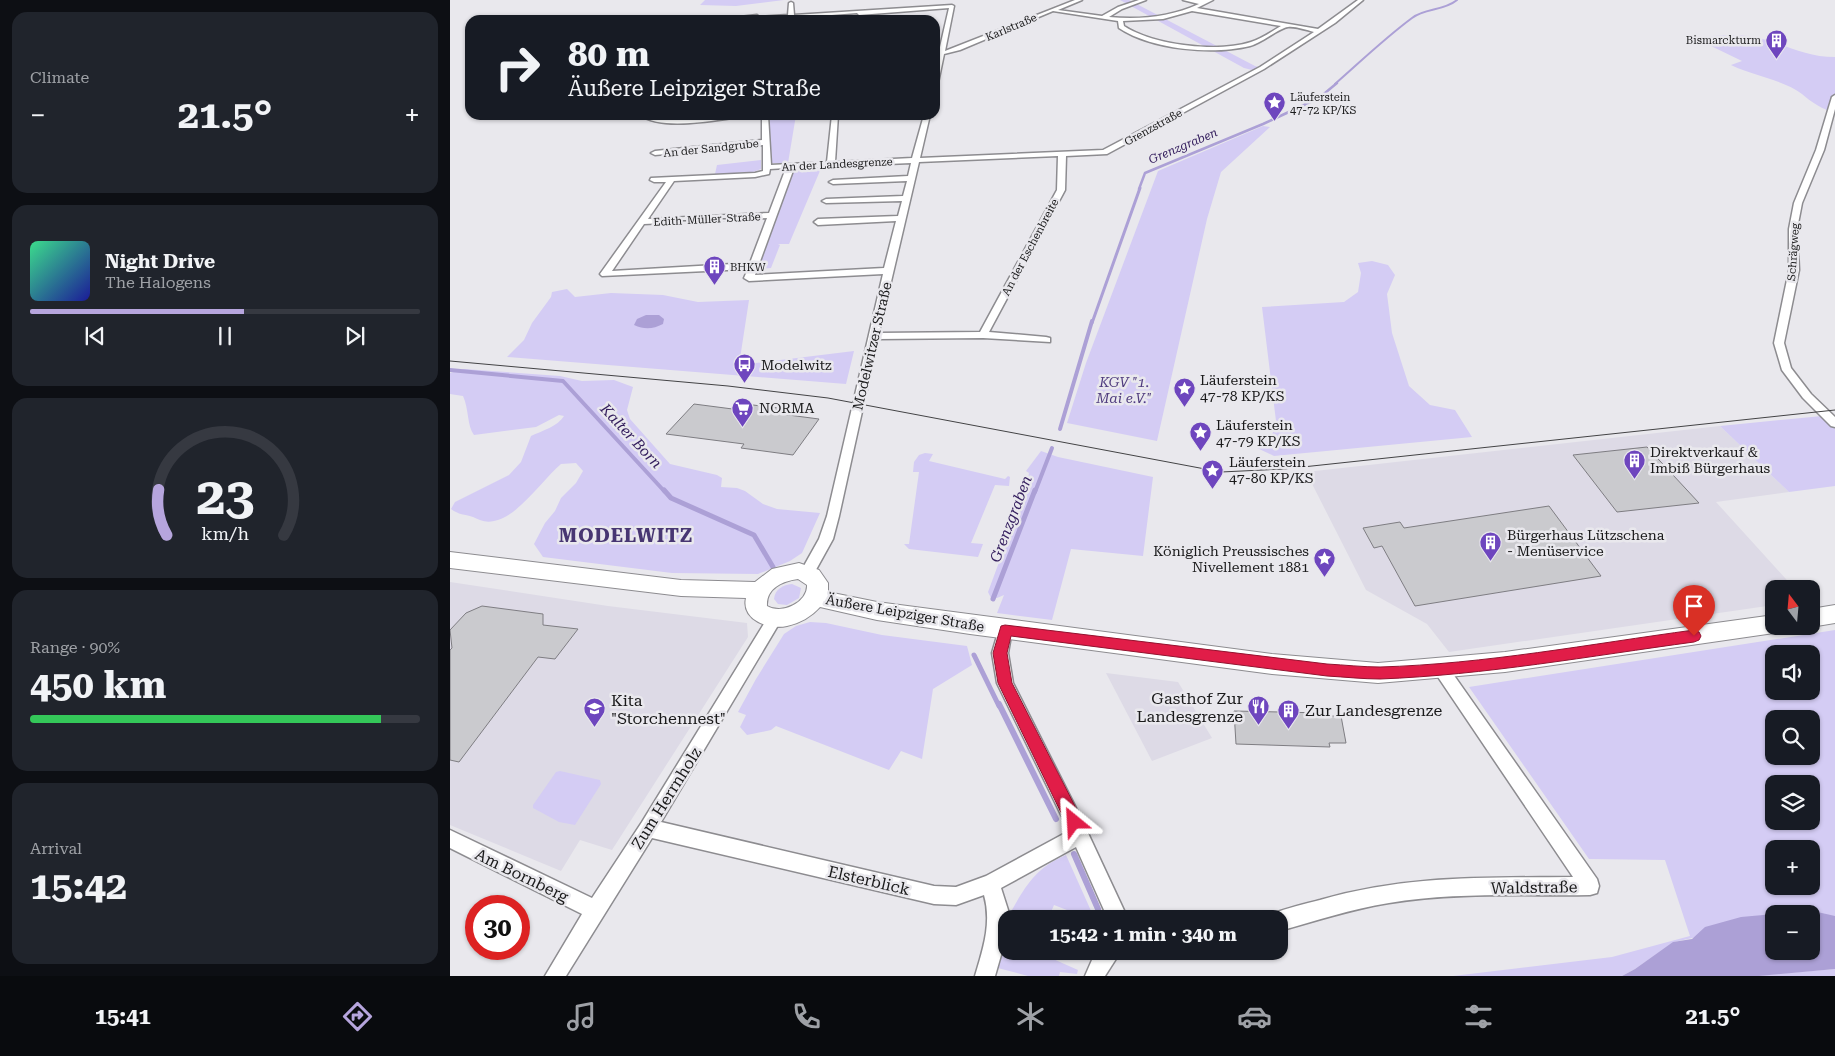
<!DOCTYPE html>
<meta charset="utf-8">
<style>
:root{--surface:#171b24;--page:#20242c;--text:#f1f3f6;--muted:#9ea1a6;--line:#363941;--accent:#b6a5dd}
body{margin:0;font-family:"Roboto Serif",serif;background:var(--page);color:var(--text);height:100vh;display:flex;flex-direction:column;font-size:19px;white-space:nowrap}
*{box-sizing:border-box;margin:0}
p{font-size:16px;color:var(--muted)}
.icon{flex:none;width:28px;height:28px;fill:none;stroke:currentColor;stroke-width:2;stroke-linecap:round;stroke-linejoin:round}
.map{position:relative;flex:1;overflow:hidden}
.details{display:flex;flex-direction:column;gap:12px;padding:12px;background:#0d0f14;width:450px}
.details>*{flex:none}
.hud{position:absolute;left:15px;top:15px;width:475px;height:105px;border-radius:15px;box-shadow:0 1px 4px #0004;background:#171b24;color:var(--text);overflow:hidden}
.needle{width:32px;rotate:344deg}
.buttons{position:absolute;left:1315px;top:580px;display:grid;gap:10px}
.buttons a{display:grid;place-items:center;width:55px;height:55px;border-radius:10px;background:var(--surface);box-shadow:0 1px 4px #0004;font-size:25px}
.speed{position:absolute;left:15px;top:895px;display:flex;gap:10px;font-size:25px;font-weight:700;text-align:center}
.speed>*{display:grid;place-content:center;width:65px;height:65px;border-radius:50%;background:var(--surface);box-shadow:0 1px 4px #0004;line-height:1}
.speed .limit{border:8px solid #d22;background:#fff;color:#111}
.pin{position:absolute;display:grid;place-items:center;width:42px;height:42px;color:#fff;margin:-51px -21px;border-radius:50% 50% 50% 0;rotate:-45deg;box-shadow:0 0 5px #0007}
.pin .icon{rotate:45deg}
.me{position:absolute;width:55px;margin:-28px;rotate:333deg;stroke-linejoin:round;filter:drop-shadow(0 0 4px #0008)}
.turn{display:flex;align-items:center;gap:18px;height:105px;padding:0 20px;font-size:22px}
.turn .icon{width:65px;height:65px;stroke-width:2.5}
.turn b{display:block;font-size:35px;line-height:42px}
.big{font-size:38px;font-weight:700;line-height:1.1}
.details .tile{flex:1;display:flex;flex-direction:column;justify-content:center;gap:8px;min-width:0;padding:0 18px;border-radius:15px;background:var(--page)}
.details .dial{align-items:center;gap:0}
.dial svg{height:130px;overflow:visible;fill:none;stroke:var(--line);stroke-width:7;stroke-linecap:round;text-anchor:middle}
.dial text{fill:var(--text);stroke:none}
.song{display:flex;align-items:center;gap:15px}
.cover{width:60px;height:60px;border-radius:8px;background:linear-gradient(135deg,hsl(150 70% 55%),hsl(240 70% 35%))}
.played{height:5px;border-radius:2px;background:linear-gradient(90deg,var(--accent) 55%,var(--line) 55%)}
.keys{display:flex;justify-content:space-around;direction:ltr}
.heat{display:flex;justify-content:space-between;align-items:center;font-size:28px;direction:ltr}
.charge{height:8px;border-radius:4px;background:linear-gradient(90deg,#34c759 90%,var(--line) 0)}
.trip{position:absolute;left:548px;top:910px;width:290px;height:50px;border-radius:15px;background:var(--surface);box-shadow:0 1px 4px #0004;font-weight:700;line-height:50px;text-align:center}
.dock{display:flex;height:80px;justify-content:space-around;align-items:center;background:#090b0e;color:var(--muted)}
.dock .icon{width:35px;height:35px}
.dock .current{color:var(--accent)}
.dock b{font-size:22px;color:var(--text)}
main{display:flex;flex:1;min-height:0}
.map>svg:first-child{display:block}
.built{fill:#dddae6}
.green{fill:#d4ccf4;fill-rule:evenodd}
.water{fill:#aca0d6}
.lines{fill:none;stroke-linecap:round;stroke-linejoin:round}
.stream-far5{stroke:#aca0d6;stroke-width:2}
.stream-far4{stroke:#aca0d6;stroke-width:2.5}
.stream-far3{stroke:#aca0d6;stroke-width:3}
.stream-far2{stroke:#aca0d6;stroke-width:4}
.stream-far1{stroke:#aca0d6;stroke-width:5}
.stream{stroke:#aca0d6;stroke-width:6}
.building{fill:#cacace;stroke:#7e7d82}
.street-casing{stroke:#8d8c90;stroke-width:3}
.secondary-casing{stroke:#8d8c90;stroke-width:2}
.street{fill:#fff;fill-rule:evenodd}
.secondary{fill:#fff;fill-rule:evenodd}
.tram{stroke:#434345;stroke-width:1}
.route{fill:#e11d48;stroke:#92132f}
.labels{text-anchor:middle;stroke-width:5;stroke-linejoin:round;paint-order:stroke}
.far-street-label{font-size:11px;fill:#1a1a1b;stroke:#e9e8ed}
.far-poi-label{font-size:11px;fill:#1a1a1b;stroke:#e9e8ed;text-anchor:start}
.far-water-label{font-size:12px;font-style:italic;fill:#331d5d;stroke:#e9e8ed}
.street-label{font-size:14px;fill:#1a1a1b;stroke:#e9e8ed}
.poi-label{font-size:14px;fill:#1a1a1b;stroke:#e9e8ed;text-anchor:start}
.park-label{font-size:14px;font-style:italic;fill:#503d7f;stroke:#e9e8ed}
.water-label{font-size:15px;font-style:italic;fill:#331d5d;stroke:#e9e8ed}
.near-poi-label{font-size:16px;fill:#1a1a1b;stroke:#e9e8ed;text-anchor:start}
.near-street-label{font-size:16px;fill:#1a1a1b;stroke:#e9e8ed}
.district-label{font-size:19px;font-weight:bold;letter-spacing:1px;fill:#473672;stroke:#e9e8ed}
</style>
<main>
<section class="details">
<div class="tile"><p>Climate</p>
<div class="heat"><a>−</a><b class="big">21.5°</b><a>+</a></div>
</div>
<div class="tile">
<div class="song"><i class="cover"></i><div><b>Night Drive</b><p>The Halogens</p></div></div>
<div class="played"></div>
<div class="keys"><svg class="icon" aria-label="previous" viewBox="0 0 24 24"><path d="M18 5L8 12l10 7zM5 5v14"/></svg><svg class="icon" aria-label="pause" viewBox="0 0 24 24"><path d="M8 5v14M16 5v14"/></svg><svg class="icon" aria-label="next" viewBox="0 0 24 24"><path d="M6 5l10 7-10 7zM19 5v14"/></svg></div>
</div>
<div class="tile dial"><svg viewBox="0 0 100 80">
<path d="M14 69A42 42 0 1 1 86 69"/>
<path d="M14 69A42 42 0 0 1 9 41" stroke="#b6a5dd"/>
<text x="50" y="56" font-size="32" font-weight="700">23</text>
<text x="50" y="72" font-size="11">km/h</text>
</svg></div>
<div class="tile"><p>Range · 90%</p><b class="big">450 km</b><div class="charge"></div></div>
<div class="tile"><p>Arrival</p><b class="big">15:42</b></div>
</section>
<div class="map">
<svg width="1385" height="976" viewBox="0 0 1385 976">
<rect width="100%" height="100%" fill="#e9e8ed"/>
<g class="built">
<polygon points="1270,426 1339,492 1266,502 1345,589 1324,589 1324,605 999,652 977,624 916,590 856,472"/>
<polygon points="0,582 158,606 297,623 298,637 162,850 130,840 111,871 0,825"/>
<polygon points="656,673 728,682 762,738 702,761"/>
</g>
<g class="green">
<polygon points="255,0 383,0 334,0 286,6 250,5"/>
<polygon points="670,0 679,0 805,66 812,68 806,71 794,68"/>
<path d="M1286 35C1324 36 1348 57 1385 57V112C1374 111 1360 101 1352 94 1335 81 1303 75 1283 66L1281 65 1292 61 1261 46 1256 41 1258 37 1262 36Z"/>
<polygon points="320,115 346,115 338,163 320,163"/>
<polygon points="813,126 820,127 771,172 757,219 707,441 617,423 636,363 708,171"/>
<polygon points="311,160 311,169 303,172 265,174 267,165"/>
<polygon points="372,166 339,244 328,244 330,245 321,268 308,269 343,170 346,167"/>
<path d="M922 261 938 265 945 275 937 294 942 333 959 386 980 405 1005 410 1022 437 824 456 807 448C820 441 823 436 826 421L812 307 894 302 908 292 911 273 908 263Z"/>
<polygon points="117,289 125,297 161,293 213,295 248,302 299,300 289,365 404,351 396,384 57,357 74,340 82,323 101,297 102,292"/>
<path d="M14 369 110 376 132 381 164 380 183 387 177 410 180 419 220 464 267 475 272 478 271 487 287 488 295 491 313 504 327 509 370 513 352 553 340 561 308 574 222 573 93 557 84 544 95 523 105 511 111 498 126 483 133 471 126 463 111 464C93 479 68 517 44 521 35 523 30 520 23 517 14 514 9 515 1 509L5 502 59 475 71 462 81 436C92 431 108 426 114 416L109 415 86 427 24 435C17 426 19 409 13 396L0 394V373Z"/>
<polygon points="1372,416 1385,429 1385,486 1339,492 1270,426"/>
<polygon points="591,451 608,457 703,477 693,556 621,549 602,620 547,613 554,595 547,598 541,598 538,592 575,492 579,473 576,471"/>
<polygon points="475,453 483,454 479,461 555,479 558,476 560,477 559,486 545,485 521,543 533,544 528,557 459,549 454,544 459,544 469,472 463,472 464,462 469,455"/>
<path d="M342 584 351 588 349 598 337 605 328 604 324 599C325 589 333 585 342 584Z"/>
<polygon points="360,622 376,623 432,635 517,646 522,665 483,689 472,759 451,751 439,770 326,726 321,730 297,735 290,727 296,715 288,712 306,679 334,634 346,626"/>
<path d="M1385 630V920L1361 914H1324V920L1224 942 1185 969 1172 976H1003L1162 957 1240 936 1215 860 1139 859 1019 687ZM1324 654H1361V691H1324ZM1324 719H1361V756H1324ZM1324 784H1361V821H1324ZM1324 849H1361V886H1324Z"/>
<polygon points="110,771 150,780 151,784 125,825 109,822 83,808 83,805 106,772"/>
<path d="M616 855 642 913 651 909 647 919H640L604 905 598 919H557C574 889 583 869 616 855Z"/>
<polygon points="556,922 556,951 585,951 628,970 627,974 610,972 609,976 578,976 544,967"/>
<polygon points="1385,969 1385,976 1309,976 1314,975"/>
</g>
<g class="water">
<path d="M196 315H209L214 319 213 324C203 329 195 330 184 325L187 319Z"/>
<polygon points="1363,911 1385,916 1385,969 1309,976 1172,976 1185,969 1223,942 1242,939 1255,927 1291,917 1324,914 1324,951 1361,951 1361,914 1326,914"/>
</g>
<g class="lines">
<path class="stream-far5" d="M885 84C910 62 935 38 962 18 975 8 994 11 1007 0"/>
<polyline class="stream-far4" points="689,189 695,173 813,124 869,98 887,83"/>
<polyline class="stream-far3" points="642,323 690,188"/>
<g class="stream-far2">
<polyline points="0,370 113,381 215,492"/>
<polyline points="610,429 642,321"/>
<polyline points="585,492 602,448"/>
</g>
<g class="stream-far1">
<polyline points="214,490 221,498 304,535 323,567"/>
<polyline points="543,599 585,490"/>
<polyline points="524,655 549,706"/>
</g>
<g class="stream">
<polyline points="549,704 606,819"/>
<polyline points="624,854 648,909"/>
</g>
</g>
<g class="building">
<polygon points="244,404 298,411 303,405 328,408 323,413 369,419 343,455 291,448 294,444 216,434"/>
<polygon points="1197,447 1249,503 1167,512 1123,455"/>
<polygon points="1099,506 1151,576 965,606 932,546 924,548 913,528 950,522 954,528"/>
<polygon points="32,606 93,614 93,625 128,629 105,659 88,657 9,762 0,760 0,650 2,648 0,630 16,613"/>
<polygon points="784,711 875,713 875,716 891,716 896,743 879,743 880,747 786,744"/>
</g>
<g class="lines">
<defs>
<g id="street">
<path d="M625 0H632L608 10 652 16 668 7 689 0H696L672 9 659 17C690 20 720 17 749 4L733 0H763L747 8 868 29 908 0H913L885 23 814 69 657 154 616 156 615 190 539 332 596 337 600 338V342L533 338 428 339 389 516 383 539 362 577 357 578 352 577 350 573 369 539 377 516 433 274 299 281 294 278 298 269 152 276 150 274 216 182H204L200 180 201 178 305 173 313 171V145L205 155 201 153 205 151 312 140V115H318L321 165 377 162 382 115H388L385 162 462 158 474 115H480L470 158 653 150 810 67 864 32C856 30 845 26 838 27 829 28 812 43 800 46 763 55 702 50 669 28L668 21 603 11 510 50 494 54 488 83 485 85V69L499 8 409 15 407 13 344 18V20H338V18L264 20 307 15 309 17 338 15 339 3 341 2 343 3 344 15 502 5 504 6 495 51ZM742 11 831 26C821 32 811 39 801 42 767 53 703 45 674 26L673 21 713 19ZM608 156 607 190 530 332 429 333 469 162ZM461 163 458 176 383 180 379 182 383 184 457 181 453 196 376 199 372 201 376 203 452 201 448 216 368 219 364 222 368 225 446 221 434 268 305 275 344 168ZM336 168 319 213 198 219 224 181 305 177 319 174 320 169ZM317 218 300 263 162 271 194 224Z"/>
<polygon points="1385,95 1385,109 1374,150 1352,203 1347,229 1349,270 1334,343 1341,368 1361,394 1385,417 1385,427 1381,426 1353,398 1332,370 1324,343 1339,270 1339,229 1344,203 1366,150 1382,97"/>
<path d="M190 115 227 118 293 115 290 117C264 120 212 131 190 115Z"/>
<path d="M325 612 330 614 332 618 330 622 211 822 484 886 506 887 536 876 619 831 547 683 542 653 550 626 555 624 560 626 562 630 558 653 563 683 630 816 678 919H658L626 847 551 888 558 910 555 941 545 976H525C533 949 542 923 534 895L506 905 484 904 202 838 116 976H95L132 914 0 848V830L142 898 192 822 320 614Z"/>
<path d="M991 662 996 664 1147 879 1149 886 1147 893 1140 895C1073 896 1005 892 939 903 901 909 866 921 829 931V919H820L822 914C837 908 854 904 870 900 957 875 1033 878 1123 877L986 674 983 669 986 664Z"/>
<polygon points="649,951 671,951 655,976 635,976 642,960"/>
</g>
<g id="secondary">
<path d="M0 552 231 580 305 582 322 569 349 563 369 570 378 583V592L427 602 822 654 928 663 1055 652 1324 615V626H1334L1332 630 1324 633 1055 672 928 683 822 674 520 634 427 620 370 607C361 617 350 623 337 626 319 630 291 620 296 598L231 596 0 568ZM348 579 357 585C358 602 332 615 317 606 316 588 333 581 348 579Z"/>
<polygon points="1385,605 1385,623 1361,627 1359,626 1361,626 1361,609"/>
</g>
</defs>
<use href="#street" class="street-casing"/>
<use href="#secondary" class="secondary-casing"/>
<use href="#street" class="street"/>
<use href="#secondary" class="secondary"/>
<polyline class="tram" points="0,361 278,386 378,398 771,472 834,469 1385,410"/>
</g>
<path class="route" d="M555 625 877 664C895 665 913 667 930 667 1035 664 1140 644 1244 630L1249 632 1251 636 1249 640 1244 642C1140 656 1035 675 930 679 913 679 895 677 877 676L561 636 557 653 562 683 630 816 632 822 630 827 624 830 618 827 548 683 543 653 551 626Z"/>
<defs>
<symbol id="building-pin" viewBox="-11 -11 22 30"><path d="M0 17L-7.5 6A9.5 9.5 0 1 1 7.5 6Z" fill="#6e46be" stroke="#e9e8ed"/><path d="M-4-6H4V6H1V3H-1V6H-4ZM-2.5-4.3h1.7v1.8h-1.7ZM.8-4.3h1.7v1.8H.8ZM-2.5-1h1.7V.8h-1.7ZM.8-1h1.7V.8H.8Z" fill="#fff"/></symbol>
<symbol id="sight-pin" viewBox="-11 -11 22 30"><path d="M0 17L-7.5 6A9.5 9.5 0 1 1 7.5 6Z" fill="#6e46be" stroke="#e9e8ed"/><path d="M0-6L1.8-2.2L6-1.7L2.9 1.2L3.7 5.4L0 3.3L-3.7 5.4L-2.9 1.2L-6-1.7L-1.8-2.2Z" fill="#fff"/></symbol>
<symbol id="bus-pin" viewBox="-11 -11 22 30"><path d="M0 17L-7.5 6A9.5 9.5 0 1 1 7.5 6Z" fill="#6e46be" stroke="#e9e8ed"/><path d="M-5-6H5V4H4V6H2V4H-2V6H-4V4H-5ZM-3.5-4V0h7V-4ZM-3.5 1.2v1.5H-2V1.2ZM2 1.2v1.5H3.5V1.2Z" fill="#fff"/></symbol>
<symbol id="supermarket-pin" viewBox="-11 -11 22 30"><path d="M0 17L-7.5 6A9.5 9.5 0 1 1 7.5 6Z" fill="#6e46be" stroke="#e9e8ed"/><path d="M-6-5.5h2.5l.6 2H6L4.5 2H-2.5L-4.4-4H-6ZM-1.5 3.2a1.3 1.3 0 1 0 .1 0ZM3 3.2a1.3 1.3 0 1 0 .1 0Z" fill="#fff"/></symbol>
<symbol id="restaurant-pin" viewBox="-11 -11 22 30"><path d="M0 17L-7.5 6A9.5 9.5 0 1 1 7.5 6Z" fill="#6e46be" stroke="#e9e8ed"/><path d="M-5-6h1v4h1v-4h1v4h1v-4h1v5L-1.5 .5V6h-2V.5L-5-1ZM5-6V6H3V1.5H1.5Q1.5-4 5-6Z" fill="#fff"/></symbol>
<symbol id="school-pin" viewBox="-11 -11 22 30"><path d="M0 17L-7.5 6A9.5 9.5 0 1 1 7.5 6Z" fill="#6e46be" stroke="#e9e8ed"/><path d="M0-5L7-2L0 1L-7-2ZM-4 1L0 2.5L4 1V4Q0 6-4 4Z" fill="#fff"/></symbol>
</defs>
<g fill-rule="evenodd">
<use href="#building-pin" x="1314" y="28" width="25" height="34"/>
<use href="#sight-pin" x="812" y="90" width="25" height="34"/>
<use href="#building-pin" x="252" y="254" width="25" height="34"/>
<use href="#bus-pin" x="282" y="352" width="25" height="34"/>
<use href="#sight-pin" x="722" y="376" width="25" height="34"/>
<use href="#supermarket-pin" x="280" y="396" width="25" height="34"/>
<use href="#sight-pin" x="738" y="420" width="25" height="34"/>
<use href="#building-pin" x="1172" y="448" width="25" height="34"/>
<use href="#sight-pin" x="750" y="458" width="25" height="34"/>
<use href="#building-pin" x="1028" y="530" width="25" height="34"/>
<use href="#sight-pin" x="862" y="546" width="25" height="34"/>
<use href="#restaurant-pin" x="796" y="694" width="25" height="34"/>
<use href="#school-pin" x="132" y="696" width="25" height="34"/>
<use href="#building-pin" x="826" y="698" width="25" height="34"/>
</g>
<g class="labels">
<g class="far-street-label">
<text transform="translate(561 27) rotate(-23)" y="4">Karlstraße</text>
<text transform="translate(703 127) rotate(-29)" y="4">Grenzstraße</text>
<text transform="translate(261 148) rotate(-6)" y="4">An der Sandgrube</text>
<text transform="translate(387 164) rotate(-3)" y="4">An der Landesgrenze</text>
<text transform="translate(257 219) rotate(-3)" y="4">Edith-Müller-Straße</text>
<text transform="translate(580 247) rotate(-62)" y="4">An der Eschenbreite</text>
<text transform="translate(1343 252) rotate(-86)" y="4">Schrägweg</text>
</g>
<g class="far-poi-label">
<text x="1311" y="44" text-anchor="end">Bismarckturm</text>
<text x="840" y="101">Läuferstein<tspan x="840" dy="13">47-72 KP/KS</tspan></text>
<text x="280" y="271">BHKW</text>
</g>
<g class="far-water-label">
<text transform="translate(733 146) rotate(-23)" y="4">Grenzgraben</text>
</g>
<g class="street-label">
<text transform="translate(422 346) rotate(-77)" y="5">Modelwitzer Straße</text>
<text transform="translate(455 613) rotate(10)" y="5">Äußere Leipziger Straße</text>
</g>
<g class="poi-label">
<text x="311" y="370">Modelwitz</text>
<text x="750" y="385">Läuferstein<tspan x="750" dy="16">47-78 KP/KS</tspan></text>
<text x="309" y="413">NORMA</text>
<text x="766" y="430">Läuferstein<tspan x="766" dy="16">47-79 KP/KS</tspan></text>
<text x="1200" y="457">Direktverkauf &amp;<tspan x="1200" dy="16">Imbiß Bürgerhaus</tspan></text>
<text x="779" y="467">Läuferstein<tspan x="779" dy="16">47-80 KP/KS</tspan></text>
<text x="1057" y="540">Bürgerhaus Lützschena<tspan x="1057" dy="16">- Menüservice</tspan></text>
<text x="859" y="556" text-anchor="end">Königlich Preussisches<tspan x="859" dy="16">Nivellement 1881</tspan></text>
</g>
<g class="park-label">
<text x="674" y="387">KGV "1.<tspan x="674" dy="16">Mai e.V."</tspan></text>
</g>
<g class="water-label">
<text transform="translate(181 436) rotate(47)" y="5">Kalter Born</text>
<text transform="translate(561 519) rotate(-69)" y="5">Grenzgraben</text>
</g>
<g class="near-poi-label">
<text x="793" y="704" text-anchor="end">Gasthof Zur<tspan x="793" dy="18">Landesgrenze</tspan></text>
<text x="161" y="706">Kita<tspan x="161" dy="18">"Storchennest"</tspan></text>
<text x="855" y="716">Zur Landesgrenze</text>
</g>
<g class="near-street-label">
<text transform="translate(216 798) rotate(-58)" y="6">Zum Herrnholz</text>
<text transform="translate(72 875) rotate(26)" y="6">Am Bornberg</text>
<text transform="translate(419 880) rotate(13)" y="6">Elsterblick</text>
<text transform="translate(1084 887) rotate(-1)" y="6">Waldstraße</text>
</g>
<g class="district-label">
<text x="176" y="542">MODELWITZ</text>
</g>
</g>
</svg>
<div class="buttons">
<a><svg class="needle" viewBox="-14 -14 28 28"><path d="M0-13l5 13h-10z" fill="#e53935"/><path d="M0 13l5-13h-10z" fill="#9ea1a6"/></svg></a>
<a><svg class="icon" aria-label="sound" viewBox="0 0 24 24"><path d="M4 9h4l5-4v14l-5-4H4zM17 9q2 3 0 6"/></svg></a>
<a><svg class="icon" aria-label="search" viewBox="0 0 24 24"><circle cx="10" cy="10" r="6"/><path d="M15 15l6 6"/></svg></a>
<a><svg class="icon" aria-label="layers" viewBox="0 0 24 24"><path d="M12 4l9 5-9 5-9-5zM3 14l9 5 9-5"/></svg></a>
<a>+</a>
<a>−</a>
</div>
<div class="speed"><div class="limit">30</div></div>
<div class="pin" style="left:1244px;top:636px;background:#d93025"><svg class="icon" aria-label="arrive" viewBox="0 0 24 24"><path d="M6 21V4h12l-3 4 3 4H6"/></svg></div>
<svg class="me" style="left:624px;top:822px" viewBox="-20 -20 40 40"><path d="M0-17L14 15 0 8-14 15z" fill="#e11d48" stroke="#fff" stroke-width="4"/></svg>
<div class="trip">15:42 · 1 min · 340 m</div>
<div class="hud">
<div class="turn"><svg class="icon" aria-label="right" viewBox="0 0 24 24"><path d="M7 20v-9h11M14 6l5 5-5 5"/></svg><div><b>80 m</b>Äußere Leipziger Straße</div></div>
</div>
</div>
</main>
<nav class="dock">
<b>15:41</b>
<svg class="icon current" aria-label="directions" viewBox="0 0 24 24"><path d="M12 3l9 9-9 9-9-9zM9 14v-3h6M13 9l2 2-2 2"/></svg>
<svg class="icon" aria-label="music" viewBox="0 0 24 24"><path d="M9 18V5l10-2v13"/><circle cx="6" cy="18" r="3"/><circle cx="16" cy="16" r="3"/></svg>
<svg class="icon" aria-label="phone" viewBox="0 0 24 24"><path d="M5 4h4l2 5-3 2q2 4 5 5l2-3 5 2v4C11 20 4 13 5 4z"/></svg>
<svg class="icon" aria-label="climate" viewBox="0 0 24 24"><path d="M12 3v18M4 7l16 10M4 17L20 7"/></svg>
<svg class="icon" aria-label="car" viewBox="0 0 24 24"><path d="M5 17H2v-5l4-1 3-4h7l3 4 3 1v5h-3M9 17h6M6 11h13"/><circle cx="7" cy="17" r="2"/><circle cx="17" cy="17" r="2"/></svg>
<svg class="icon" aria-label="filters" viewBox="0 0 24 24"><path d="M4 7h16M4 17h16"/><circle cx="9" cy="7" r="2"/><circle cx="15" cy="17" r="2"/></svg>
<b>21.5°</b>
</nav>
